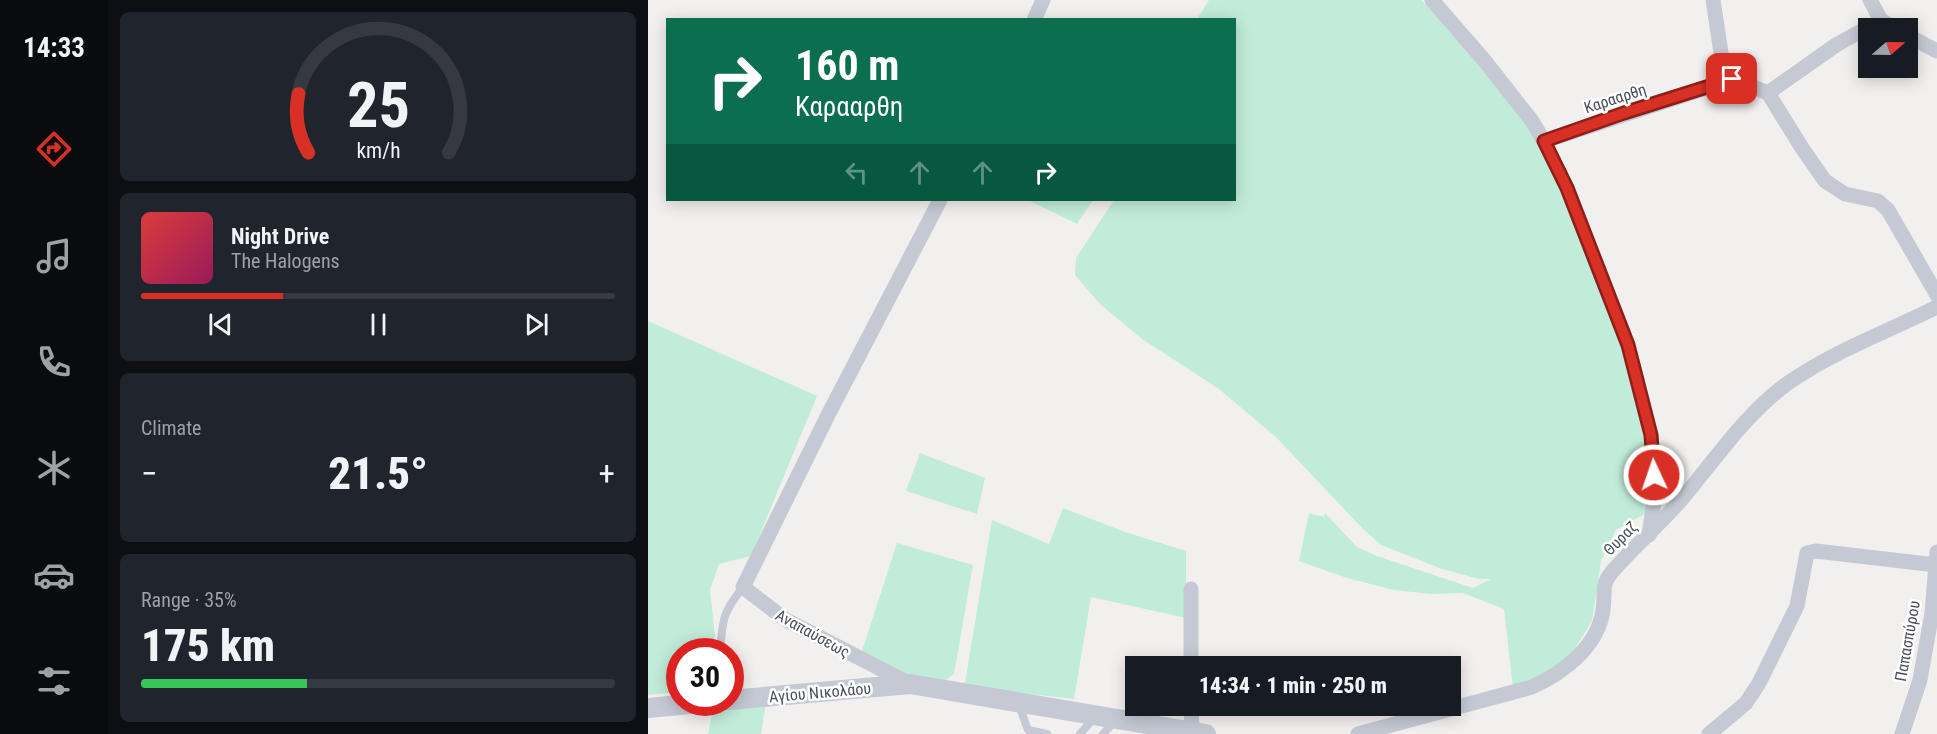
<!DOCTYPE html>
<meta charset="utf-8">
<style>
:root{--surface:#171b24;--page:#20242c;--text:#f1f3f6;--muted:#9ea1a6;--line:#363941;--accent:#d93025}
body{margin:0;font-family:"Roboto Condensed",sans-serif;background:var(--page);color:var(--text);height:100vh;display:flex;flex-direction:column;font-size:22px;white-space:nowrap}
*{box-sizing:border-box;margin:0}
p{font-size:20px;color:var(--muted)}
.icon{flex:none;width:33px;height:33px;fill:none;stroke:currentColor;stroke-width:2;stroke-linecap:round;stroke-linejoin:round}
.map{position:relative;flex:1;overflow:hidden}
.drawer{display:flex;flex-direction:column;gap:12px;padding:12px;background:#0d0f14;width:540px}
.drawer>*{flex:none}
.hud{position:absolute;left:18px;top:18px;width:570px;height:183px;border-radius:0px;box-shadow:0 3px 15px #0003;background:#0b6e4f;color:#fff;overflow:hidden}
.needle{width:39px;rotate:70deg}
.buttons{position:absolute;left:1210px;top:18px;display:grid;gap:12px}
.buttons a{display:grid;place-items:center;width:60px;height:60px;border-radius:0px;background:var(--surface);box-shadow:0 3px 15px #0003;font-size:30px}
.speed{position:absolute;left:18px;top:638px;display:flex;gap:12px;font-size:30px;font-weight:700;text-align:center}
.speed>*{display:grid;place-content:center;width:78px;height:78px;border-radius:50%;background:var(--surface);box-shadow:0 3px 15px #0003;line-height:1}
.speed .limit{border:9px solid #d22;background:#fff;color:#111}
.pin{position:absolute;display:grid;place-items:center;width:51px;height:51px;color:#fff;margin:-26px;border-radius:12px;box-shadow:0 3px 9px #0006}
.me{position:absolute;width:66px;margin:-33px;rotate:357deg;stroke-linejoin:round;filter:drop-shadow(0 0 4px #0008)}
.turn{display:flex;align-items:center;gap:21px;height:126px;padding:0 30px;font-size:27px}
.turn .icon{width:78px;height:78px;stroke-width:2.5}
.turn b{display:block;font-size:42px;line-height:51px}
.lanes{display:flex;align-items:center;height:57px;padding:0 30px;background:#0003;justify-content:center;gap:30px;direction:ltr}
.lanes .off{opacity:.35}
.big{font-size:45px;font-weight:800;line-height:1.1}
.drawer .tile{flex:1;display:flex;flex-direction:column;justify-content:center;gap:9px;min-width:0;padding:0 21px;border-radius:9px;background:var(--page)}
.drawer .dial{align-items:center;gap:0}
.dial svg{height:156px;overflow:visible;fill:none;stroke:var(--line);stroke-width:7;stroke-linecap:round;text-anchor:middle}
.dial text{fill:var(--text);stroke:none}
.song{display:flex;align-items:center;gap:18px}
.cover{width:72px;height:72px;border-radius:9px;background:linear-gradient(135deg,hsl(0 70% 55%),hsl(330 70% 35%))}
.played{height:6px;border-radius:3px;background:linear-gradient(90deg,var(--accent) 30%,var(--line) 30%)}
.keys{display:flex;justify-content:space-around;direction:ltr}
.heat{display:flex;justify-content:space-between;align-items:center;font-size:33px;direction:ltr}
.charge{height:9px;border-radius:4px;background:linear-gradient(90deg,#34c759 35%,var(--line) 0)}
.trip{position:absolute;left:477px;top:656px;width:336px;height:60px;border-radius:0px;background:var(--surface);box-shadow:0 3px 15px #0003;font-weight:800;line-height:60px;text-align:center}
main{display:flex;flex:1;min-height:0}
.tabs{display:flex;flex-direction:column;width:108px;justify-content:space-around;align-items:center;background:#090b0e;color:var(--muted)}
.tabs .icon{width:42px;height:42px}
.tabs .current{color:var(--accent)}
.tabs b{font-size:27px;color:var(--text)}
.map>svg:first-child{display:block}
.green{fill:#c1ecd9}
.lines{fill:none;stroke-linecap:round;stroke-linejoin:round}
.service{stroke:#c4c9d3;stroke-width:8}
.minor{stroke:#c4c9d3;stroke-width:15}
.tertiary{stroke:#c4c9d3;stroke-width:20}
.route-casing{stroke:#8d1f18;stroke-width:15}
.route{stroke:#d93025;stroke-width:10}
.labels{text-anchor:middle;stroke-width:5;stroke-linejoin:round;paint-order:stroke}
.street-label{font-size:16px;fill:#49505c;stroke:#fff}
</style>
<main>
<nav class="tabs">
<b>14:33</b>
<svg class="icon current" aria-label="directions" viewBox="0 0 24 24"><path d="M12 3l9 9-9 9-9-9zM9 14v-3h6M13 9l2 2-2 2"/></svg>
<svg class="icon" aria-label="music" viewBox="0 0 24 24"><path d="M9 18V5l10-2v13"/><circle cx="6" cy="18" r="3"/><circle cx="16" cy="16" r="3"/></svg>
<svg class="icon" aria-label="phone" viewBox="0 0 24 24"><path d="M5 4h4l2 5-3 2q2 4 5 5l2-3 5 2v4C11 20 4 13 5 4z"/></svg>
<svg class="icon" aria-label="climate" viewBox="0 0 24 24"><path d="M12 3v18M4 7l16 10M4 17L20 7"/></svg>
<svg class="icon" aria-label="car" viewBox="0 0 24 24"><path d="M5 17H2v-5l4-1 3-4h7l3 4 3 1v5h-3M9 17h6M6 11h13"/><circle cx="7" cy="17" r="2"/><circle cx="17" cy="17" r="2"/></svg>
<svg class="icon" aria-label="filters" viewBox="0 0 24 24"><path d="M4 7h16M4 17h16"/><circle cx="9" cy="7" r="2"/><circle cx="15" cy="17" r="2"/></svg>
</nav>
<section class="drawer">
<div class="tile dial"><svg viewBox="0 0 100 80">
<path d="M14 69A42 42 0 1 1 86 69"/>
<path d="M14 69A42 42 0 0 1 9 39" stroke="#d93025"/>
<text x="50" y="56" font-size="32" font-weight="700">25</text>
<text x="50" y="72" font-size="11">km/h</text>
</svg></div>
<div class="tile">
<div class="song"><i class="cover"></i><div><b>Night Drive</b><p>The Halogens</p></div></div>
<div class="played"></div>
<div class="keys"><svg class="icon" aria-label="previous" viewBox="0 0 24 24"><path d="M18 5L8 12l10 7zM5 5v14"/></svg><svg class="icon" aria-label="pause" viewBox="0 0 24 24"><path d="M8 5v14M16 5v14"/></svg><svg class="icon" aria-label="next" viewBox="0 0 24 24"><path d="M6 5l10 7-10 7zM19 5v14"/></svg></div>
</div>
<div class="tile"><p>Climate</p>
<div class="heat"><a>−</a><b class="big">21.5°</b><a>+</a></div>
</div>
<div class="tile"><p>Range · 35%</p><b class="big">175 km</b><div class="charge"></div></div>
</section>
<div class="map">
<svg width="1289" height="734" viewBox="0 0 1289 734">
<rect width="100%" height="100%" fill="#f2f0ef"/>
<g class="green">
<polygon points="561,0 773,0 796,23 879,124 912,185 976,351 999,436 1000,512 968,530 953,561 944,621 921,658 898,674 865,688 856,609 815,593 783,594 746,590 699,578 651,561 661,513 676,517 677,513 709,547 729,556 825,588 843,579 831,579 794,569 733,545 714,528 628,437 571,389 494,339 452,304 427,275 428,258 466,200 586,200 586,20 549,19"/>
<polygon points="380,200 445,200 429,224"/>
<polygon points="0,321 169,396 103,556 71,564 62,590 67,636 61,651 32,651 31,692 0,695"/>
<polygon points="272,453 337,478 329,514 258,491"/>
<polygon points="415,508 477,532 538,551 538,618 443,597 426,699 348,690 317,683 344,520 401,544"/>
<polygon points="249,543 325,565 306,674 298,680 267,679 213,654"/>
<polygon points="118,703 113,734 60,734 65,709"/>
</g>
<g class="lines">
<g class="service">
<path d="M72 651C75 618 74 614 95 587"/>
<polyline points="371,705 380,730 399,734"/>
<polyline points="432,734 447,717"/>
<polyline points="455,734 468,720"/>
</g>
<g class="minor">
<polyline points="784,0 836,60 884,121 896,141 919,188 980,345 1003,435 1007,496 1001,535"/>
<polyline points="1065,0 1075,66 1085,79 1120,93 1154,148 1177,181 1197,194 1230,201 1240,210 1289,295"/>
<polyline points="1222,0 1233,20 1245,28"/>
<polyline points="386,20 395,0"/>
<polyline points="1260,36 1289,51"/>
<polyline points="1120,93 1188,45 1233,20"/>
<polyline points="896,141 1085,79"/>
<polyline points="543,589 543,666"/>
<polyline points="262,684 138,620 95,587 181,413 292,200"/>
<polyline points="543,705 544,732"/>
<path d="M710 734 884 687C915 673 950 647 955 610 958 587 951 585 970 565 990 543 1013 523 1033 500 1067 460 1097 414 1140 383 1186 351 1239 332 1289 307"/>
<polyline points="1061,734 1098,703 1111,683 1149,606 1159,553 1168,551 1288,565"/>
<polyline points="1254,734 1272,680 1284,613 1289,552"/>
</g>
<g class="tertiary">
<polyline points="82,700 262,684 558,734"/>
<polyline points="0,708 63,702"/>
</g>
</g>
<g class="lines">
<defs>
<polyline id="route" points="1006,475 1003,435 980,345 919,188 896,141 976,113 1084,79"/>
</defs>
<use href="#route" class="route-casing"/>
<use href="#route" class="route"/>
</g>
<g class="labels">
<g class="street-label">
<text transform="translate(967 98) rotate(-18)" y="6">Καρααρθη</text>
<text transform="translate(972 538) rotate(-45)" y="6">Θυραζ</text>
<text transform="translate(165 633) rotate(29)" y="6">Αναπαύσεως</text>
<text transform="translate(1259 641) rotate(-80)" y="6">Παπασπύρου</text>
<text transform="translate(172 692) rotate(-5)" y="6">Αγίου Νικολάου</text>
</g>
</g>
</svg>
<div class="buttons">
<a><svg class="needle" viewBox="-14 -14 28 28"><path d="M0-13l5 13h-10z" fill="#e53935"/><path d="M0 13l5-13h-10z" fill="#9ea1a6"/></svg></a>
</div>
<div class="speed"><div class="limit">30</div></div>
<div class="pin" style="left:1084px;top:79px;background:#d93025"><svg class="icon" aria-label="arrive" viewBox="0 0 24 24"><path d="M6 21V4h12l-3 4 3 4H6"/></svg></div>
<svg class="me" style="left:1006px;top:475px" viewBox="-20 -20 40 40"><circle r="17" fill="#d93025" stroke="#fff" stroke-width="3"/><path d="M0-11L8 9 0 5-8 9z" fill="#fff"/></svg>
<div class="trip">14:34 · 1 min · 250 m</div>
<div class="hud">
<div class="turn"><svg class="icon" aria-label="right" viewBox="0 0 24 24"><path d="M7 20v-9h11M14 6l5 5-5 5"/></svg><div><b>160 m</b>Καρααρθη</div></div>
<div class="lanes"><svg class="icon off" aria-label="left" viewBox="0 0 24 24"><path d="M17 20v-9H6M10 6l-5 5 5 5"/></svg><svg class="icon off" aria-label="ahead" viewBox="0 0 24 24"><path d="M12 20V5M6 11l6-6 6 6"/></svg><svg class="icon off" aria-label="ahead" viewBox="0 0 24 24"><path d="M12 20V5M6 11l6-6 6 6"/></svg><svg class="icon" aria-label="right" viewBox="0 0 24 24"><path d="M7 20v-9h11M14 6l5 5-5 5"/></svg></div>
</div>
</div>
</main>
